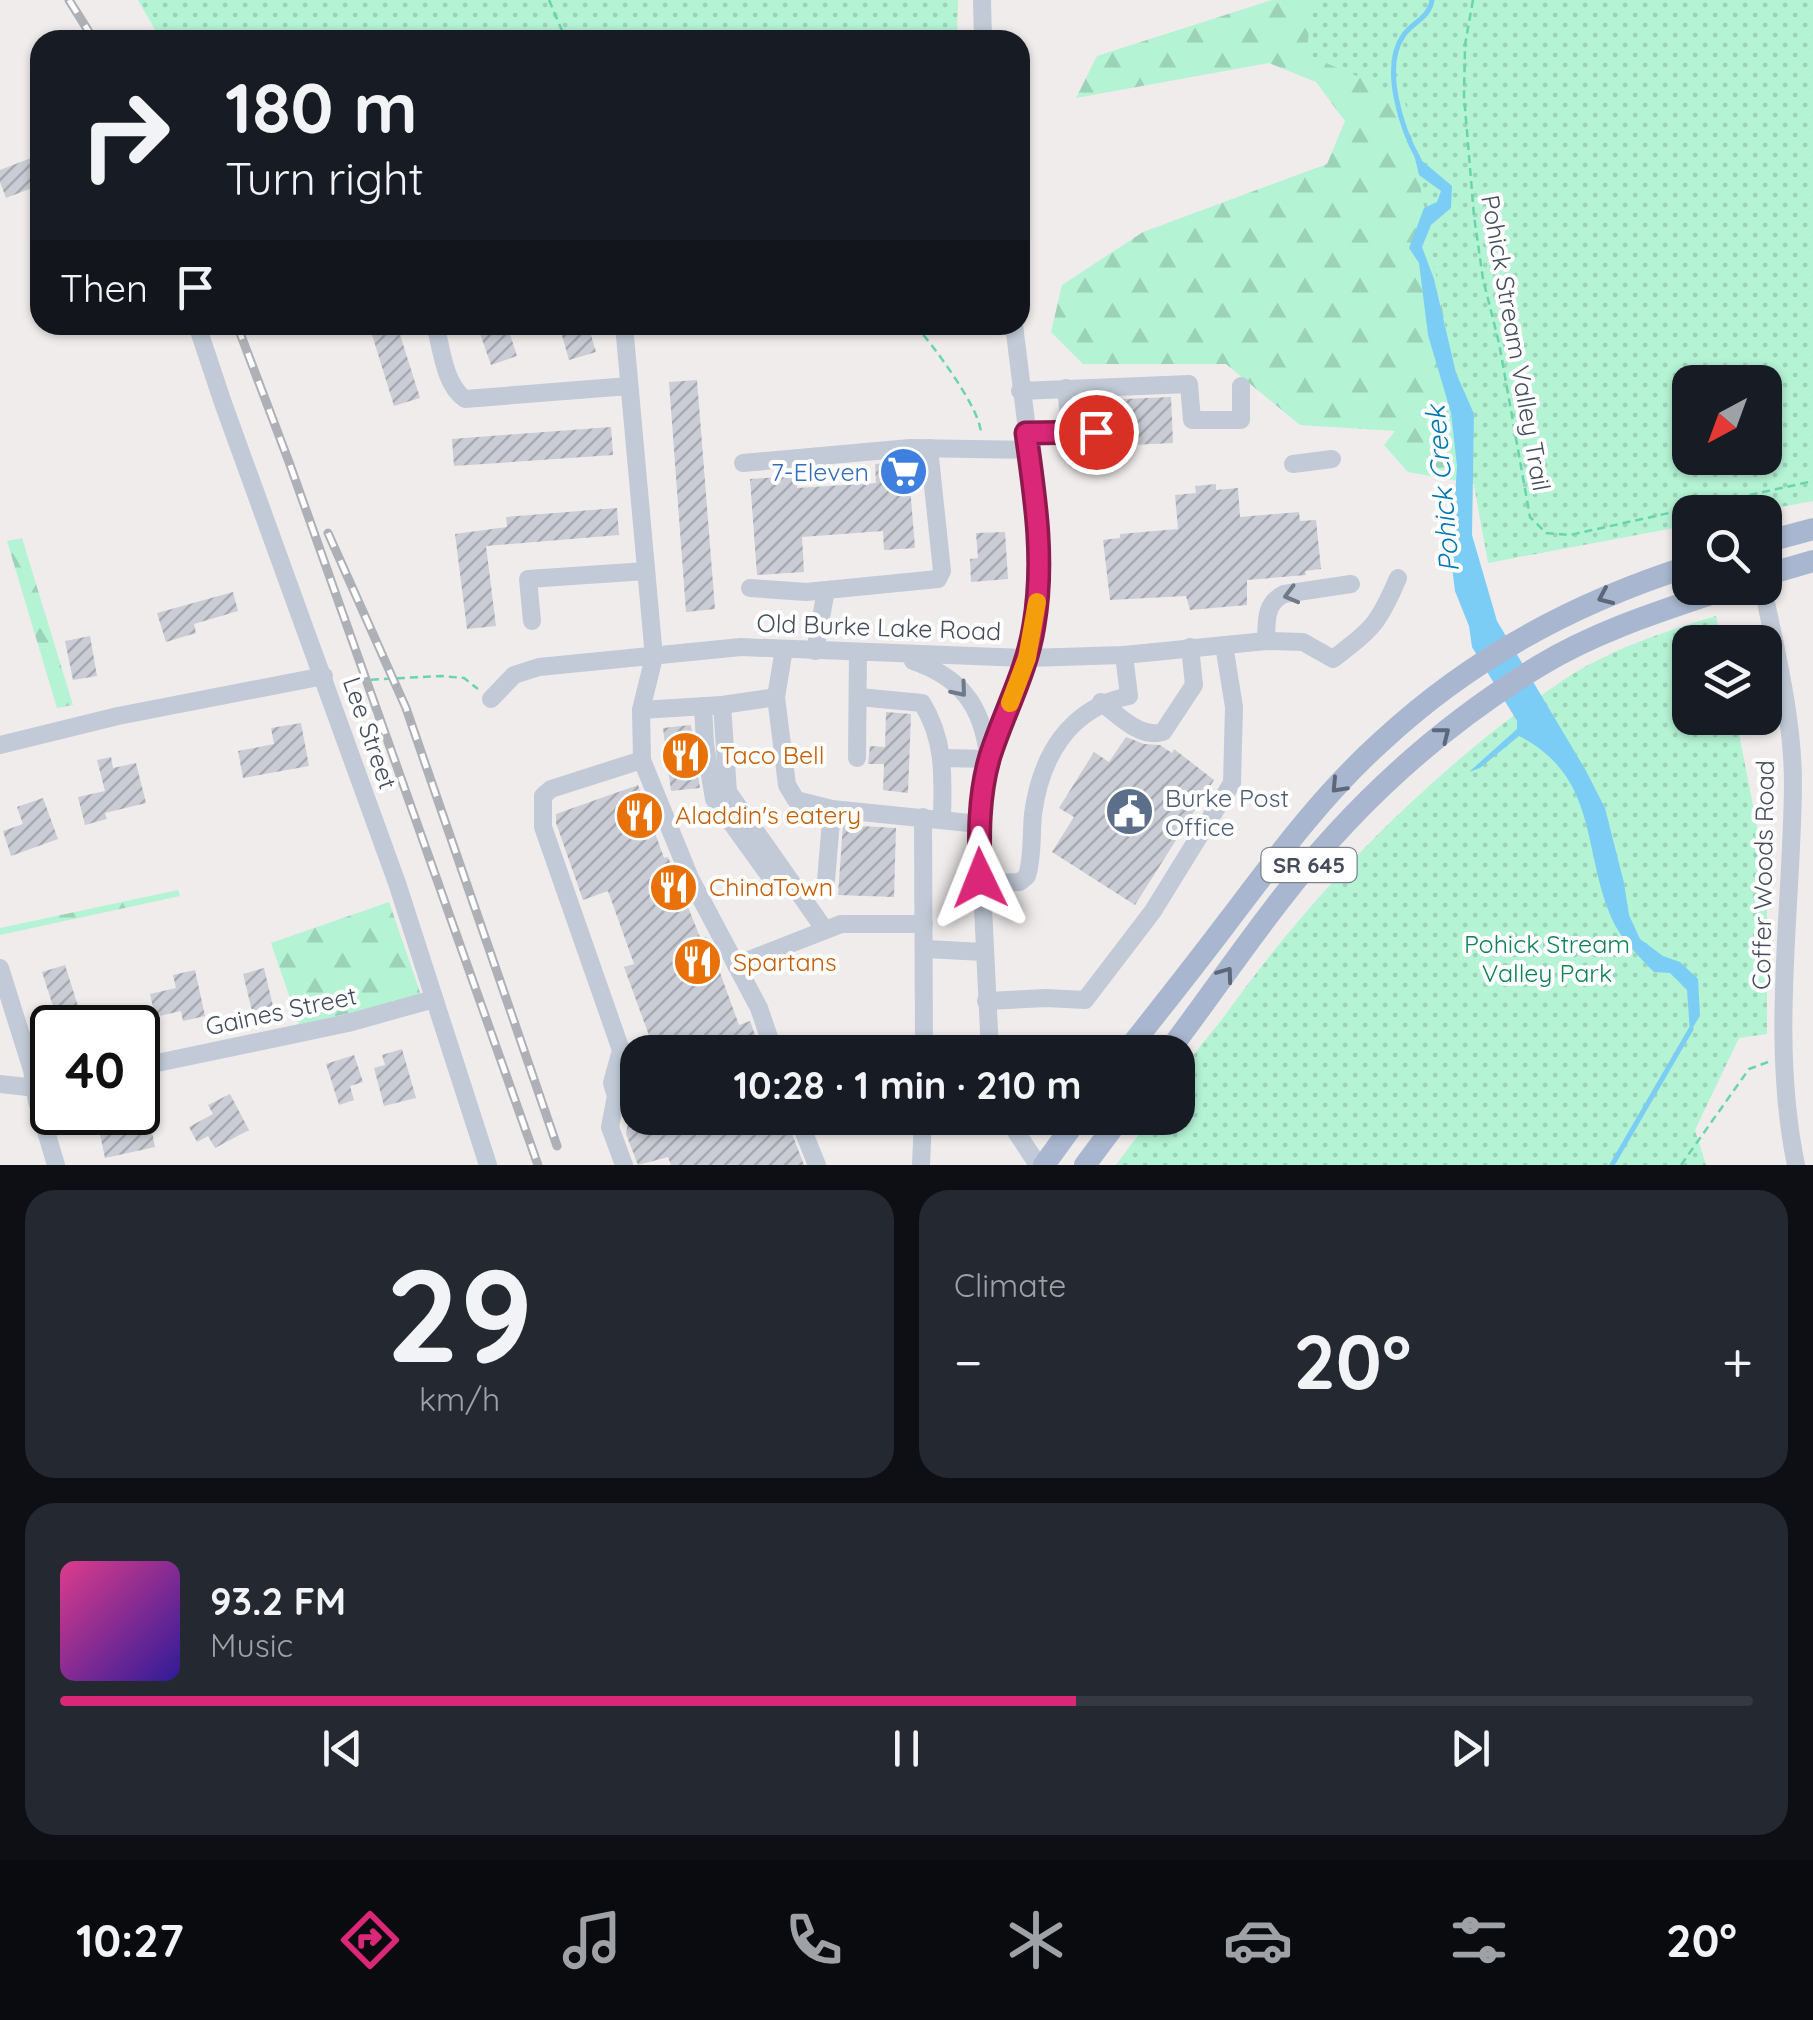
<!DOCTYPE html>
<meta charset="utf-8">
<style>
:root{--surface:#171b24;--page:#242831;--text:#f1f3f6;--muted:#9ea1a6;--line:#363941;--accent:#db2777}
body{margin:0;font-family:Quicksand,sans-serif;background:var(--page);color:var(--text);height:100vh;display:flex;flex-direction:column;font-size:38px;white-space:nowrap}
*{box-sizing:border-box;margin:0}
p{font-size:32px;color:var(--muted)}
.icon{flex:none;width:55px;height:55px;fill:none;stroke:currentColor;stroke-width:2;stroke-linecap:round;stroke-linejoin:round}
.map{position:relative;height:1165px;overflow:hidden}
.sheet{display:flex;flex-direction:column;gap:25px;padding:25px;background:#0d0f14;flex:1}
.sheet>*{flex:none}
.guide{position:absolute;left:30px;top:30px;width:1000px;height:305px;border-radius:30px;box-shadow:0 2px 8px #0004;background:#171b24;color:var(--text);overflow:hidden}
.needle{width:65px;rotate:221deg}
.fabs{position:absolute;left:1672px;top:365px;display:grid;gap:20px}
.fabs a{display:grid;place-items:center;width:110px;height:110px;border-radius:20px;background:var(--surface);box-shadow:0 2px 8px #0004;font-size:50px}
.speed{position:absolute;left:30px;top:1005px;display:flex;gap:20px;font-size:50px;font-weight:700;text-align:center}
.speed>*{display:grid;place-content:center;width:130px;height:130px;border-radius:50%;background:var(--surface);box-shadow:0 2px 8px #0004;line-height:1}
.speed .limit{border:5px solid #111;border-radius:15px;background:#fff;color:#111}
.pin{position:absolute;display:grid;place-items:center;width:85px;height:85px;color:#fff;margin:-42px;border:5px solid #fff;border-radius:50%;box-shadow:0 2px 10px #0007}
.me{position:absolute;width:110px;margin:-55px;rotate:358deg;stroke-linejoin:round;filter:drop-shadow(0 0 8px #0008)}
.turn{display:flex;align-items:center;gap:35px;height:210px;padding:0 30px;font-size:45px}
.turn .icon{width:130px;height:130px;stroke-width:2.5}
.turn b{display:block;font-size:70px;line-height:85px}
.then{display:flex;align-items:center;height:95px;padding:0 30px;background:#0003;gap:20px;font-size:38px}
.big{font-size:75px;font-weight:700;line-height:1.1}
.sheet .card{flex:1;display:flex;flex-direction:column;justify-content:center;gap:15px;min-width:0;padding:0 35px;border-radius:30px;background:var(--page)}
.sheet .dial{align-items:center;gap:0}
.dial b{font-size:130px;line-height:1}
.song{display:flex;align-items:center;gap:30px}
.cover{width:120px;height:120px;border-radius:15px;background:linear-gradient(135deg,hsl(330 70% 55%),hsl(250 70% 35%))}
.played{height:10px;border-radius:5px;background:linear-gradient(90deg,var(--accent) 60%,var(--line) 60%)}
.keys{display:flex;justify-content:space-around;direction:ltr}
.heat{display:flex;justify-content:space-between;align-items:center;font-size:55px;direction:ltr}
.sheet .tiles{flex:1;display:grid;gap:25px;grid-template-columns:1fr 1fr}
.card:last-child{grid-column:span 2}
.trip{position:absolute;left:620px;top:1035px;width:575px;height:100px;border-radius:30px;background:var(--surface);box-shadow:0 2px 8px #0004;font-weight:700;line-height:100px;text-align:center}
.dock{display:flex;height:160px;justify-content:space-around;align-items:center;background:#090b0e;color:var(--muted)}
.dock .icon{width:70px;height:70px}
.dock .selected{color:var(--accent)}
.dock b{font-size:45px;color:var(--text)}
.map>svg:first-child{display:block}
.forest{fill:url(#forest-firs);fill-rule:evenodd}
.park{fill:url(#park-dots);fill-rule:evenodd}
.water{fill:#7ccdf5}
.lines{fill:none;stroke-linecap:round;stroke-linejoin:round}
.stream{stroke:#7ccdf5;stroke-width:5}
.building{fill:url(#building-hatch)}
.path{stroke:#69d5ad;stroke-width:2.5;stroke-dasharray:8 5;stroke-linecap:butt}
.minor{stroke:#c1cad6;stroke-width:18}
.major{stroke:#a8b7cf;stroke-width:22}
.rail-casing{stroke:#aeb0b8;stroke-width:9}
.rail{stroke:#fff;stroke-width:5;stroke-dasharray:15;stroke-linecap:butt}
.oneway{stroke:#6f7987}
.oneway2{stroke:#5c6879}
.route-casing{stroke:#8e194d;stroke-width:25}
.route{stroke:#db2777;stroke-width:18}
.slow{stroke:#f59e0b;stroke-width:18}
.labels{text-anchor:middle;stroke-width:8;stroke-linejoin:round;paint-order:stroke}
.shield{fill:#fff;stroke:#7b828d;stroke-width:2.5}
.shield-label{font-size:22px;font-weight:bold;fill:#434d5c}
.street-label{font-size:25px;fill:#434d5c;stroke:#fff}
.shop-label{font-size:25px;fill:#366cbe;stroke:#fff;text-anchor:end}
.food-label{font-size:25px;fill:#c56008;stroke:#fff;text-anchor:start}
.service-label{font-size:25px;fill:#4e5e75;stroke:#fff;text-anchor:start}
.park-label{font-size:25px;fill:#0d8457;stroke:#fff}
.water-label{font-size:28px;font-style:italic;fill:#0077b2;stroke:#fff}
</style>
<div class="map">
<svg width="1813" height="1165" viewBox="0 0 1813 1165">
<defs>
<pattern id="forest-firs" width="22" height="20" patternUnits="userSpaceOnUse" patternTransform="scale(2.5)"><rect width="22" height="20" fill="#b4f3d4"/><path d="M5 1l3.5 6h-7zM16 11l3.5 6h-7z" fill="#9cd2b8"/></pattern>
<pattern id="park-dots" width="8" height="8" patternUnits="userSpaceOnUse" patternTransform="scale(2.5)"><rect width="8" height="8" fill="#b4f3d4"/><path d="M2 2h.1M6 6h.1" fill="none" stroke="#9cd2b8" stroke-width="1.8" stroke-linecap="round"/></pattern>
<pattern id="building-hatch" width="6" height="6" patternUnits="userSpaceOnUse" patternTransform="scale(2.5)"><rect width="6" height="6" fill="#cacdd5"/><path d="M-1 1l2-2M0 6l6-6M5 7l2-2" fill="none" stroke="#a6a9b0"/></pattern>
</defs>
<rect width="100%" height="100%" fill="#f0ecec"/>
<g class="forest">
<path d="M1272 0H1813V486L1665 518 1408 472 1384 445 1395 431 1300 425 1226 364H1083L1051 332 1062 285 1143 232 1327 164 1345 121 1316 82 1269 63 1076 98 1097 56ZM1690 382H1765V458H1690Z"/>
<polygon points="22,538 73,705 57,708 7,541"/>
<polygon points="178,890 180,896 0,935 0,928"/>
<polygon points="389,902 422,998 299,1024 271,943"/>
</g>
<g class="park">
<polygon points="138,0 958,0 957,40 161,40"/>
<path d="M1311 0H1813V501L1754 512H1690V525L1488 563 1404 96 1307 55ZM1690 382H1765V458H1690Z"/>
<path d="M1716 616 1721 642H1690V718H1736L1767 878V1034L1739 1038 1695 1130 1706 1165H1116L1151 1118H1178C1178 1107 1174 1090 1178 1080 1185 1062 1211 1034 1223 1018 1316 888 1430 771 1562 681 1608 650 1663 632 1716 616Z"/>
</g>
<path class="water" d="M1414 154 1452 186 1451 208 1431 225 1422 247 1434 279 1456 373 1474 414 1472 535 1497 621 1585 769 1605 808 1624 883 1629 915 1640 939 1663 956 1680 962 1698 979 1700 1016 1690 1032 1687 990 1670 973 1654 972C1638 956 1620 938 1611 917 1582 848 1598 776 1519 736L1480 768 1469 772 1517 729V721L1472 647 1469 626 1455 591 1451 559 1457 466 1451 413 1428 335 1419 263 1409 248 1424 208 1437 202 1441 191 1419 175Z"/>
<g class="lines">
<g class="stream">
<path d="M1419 160C1402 130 1381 68 1403 36 1412 22 1429 19 1432 0"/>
<polyline points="1612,1165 1691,1029"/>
</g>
</g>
<g class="building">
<polygon points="31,158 40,185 6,198 0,182 0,170"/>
<polygon points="369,325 397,325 420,398 394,406"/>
<polygon points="477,325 507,325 517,356 491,365"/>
<polygon points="559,325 588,325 596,352 569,360"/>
<polygon points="697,380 715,609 686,612 669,382"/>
<polygon points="1171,397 1173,443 1132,445 1131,417 1082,418 1080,401"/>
<polygon points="611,427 613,455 454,466 452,439"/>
<polygon points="908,461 915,548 884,550 883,531 802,537 804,572 757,575 750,479 796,476 797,488 876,483 875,464"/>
<polygon points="1216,484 1216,490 1238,488 1240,517 1299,512 1300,521 1316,520 1321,569 1305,571 1306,575 1247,580 1247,605 1190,610 1186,596 1110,600 1103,540 1120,538 1120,534 1178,529 1175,495 1196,493 1195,486"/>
<polygon points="617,508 619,535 486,546 496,626 467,629 455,534 507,527 506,517"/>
<polygon points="1005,532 1008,579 971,582 970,559 978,558 976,533"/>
<polygon points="233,592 238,611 194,624 196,633 166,642 157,613"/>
<polygon points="90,636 97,676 73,680 65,641"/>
<polygon points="886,712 911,714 908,793 883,790 884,764 868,764 870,746 885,747"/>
<polygon points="301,723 309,766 243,778 238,751 274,744 271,728"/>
<polygon points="691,725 700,788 671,791 663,728"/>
<polygon points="1126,737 1144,744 1160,745 1172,753 1174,749 1214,780 1135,905 1052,852 1074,817 1059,808 1094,752 1109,762"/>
<polygon points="111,757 113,768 136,763 146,803 105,813 107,819 85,825 78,797 105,791 97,760"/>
<polygon points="638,785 664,858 668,857 700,937 707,937 739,1025 750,1021 761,1052 655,1052 624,967 634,964 608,891 583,900 556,823 556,814"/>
<polygon points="43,798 58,839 11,856 3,831 23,824 17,807"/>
<polygon points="843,825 896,828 894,897 838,895"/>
<polygon points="65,965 85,1028 60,1028 42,972"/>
<polygon points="264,968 273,1006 252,1011 243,974"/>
<polygon points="195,970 205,1016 183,1021 181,1011 155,1017 150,994 176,988 173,975"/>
<polygon points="402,1049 416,1098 384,1106 374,1068 385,1065 382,1055"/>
<polygon points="354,1055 363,1082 350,1086 354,1100 339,1105 326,1064"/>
<polygon points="230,1094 249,1130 215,1148 208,1136 197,1142 189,1127 213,1114 208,1105"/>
<polygon points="136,1112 139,1125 150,1122 155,1147 105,1158 97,1120"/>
<polygon points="629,1118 786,1118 804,1165 671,1165 668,1157 638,1165 626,1134"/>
</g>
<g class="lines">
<g class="path">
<polyline points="549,0 566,40"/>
<polyline points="1473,0 1465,45 1464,96 1474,216 1483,279 1499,343 1530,517 1546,533 1570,535 1813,481"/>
<path d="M915 325C933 345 980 408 981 433"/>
<polyline points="345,681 441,676 464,678 478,689"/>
<polyline points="1681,1165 1749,1069 1768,1062"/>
</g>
<g class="minor">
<polyline points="982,0 983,40"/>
<polyline points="197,325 223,403 397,883 488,1165"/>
<path d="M435 325C442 349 444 384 465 399L629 386"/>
<polyline points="624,325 654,657 641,710 642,760 690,878 759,1008 774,1052"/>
<polyline points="1066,388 1071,434"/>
<polyline points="1020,391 1189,384 1192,420 1241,420 1241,386"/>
<polyline points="1025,433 1120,431"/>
<polyline points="743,463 910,448 1028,450"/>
<polyline points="1293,464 1332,459"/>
<polyline points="750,588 806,592 938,579 942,571 929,448"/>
<path d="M1763 588C1776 651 1793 719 1793 784 1792 910 1770 1040 1796 1165"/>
<polyline points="532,621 528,579 646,571"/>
<path d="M1266 641C1267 622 1264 604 1284 594L1351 584"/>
<polyline points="815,651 826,590"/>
<path d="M913 661C960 677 982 705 988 755"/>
<polyline points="776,697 787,785 796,800 832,809 979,824"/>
<path d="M859 697 922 703C945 740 943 776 942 818"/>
<path d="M491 699 514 675 539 667 741 647 1027 658 1124 655 1266 641 1303 642 1333 659C1373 628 1378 625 1398 578"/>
<path d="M1101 702C1118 715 1140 739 1163 732L1194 685 1190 647"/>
<polyline points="722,705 776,697 784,649"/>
<polyline points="703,706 705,744 714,799 777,886"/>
<polyline points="641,710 722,705 728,792 825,930"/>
<polyline points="0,745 118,716 324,676"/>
<polyline points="857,758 858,652"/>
<polyline points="943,758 989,759"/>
<polyline points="923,817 924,1052"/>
<polyline points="826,881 832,809"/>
<path d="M981 884 1020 882 1027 876C1033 856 1031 835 1033 814 1041 756 1069 708 1129 696L1124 655"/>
<polyline points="925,949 984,952"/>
<polyline points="736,965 841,924 924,924"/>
<polyline points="0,968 32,1070 37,1101 56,1165"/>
<polyline points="986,1001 1046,998 1085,1000 1153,911 1232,783 1234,707 1224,645"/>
<polyline points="990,1052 979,824 989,759 1027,658 1034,625 1040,566 1034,486 1014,325"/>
<polyline points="138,1067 348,1023 434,999"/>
<polyline points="0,1084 36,1088 52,1085"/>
<polyline points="798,1118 817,1165"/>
<polyline points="1007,1118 1038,1165"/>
<polyline points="624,1165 610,1127 616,1096 612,1083 621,1050 543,827 543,796 551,789 642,760"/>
<polyline points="921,1165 923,1118"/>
</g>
<g class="major">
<polyline points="1765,542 1813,529"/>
<polyline points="1765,575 1813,561"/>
<path d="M1126 1052C1161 1008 1195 965 1229 920 1276 858 1323 794 1382 741 1470 659 1576 602 1690 566"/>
<path d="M1168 1052C1206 1002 1242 949 1281 899 1352 807 1439 727 1539 666 1598 630 1664 610 1729 588"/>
<polyline points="1044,1165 1078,1118"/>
<polyline points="1085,1165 1120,1118"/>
</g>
<defs>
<g id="rail">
<polyline points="69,0 94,40"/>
<polyline points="237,325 289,462 538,1165"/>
<polyline points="328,533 406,708 557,1146"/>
</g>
</defs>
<use href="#rail" class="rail-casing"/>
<use href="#rail" class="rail"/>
</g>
<defs><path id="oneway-chevron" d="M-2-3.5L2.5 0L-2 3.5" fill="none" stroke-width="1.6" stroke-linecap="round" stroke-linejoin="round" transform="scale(2.5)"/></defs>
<g class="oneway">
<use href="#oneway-chevron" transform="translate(1291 595) rotate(165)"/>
<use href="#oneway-chevron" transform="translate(960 690) rotate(50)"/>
</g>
<g class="oneway2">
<use href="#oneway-chevron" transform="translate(1605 597) rotate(156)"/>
<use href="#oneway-chevron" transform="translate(1443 734) rotate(-38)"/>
<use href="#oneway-chevron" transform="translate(1338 786) rotate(133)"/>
<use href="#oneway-chevron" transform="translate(1226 974) rotate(-54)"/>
</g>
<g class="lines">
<defs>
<path id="route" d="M980 878C979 838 978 796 990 756 1004 712 1027 671 1034 625 1045 560 1035 497 1026 433L1096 432"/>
</defs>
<use href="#route" class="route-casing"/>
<use href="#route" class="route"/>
<polyline class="slow" points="1010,703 1027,658 1037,602"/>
</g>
<defs>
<symbol id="supermarket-disc" viewBox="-11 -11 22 22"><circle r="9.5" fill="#3f7fe0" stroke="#fff"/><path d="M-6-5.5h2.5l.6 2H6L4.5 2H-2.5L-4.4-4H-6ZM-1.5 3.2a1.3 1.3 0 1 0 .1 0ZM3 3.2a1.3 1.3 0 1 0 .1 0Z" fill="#fff"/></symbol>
<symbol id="restaurant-disc" viewBox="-11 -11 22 22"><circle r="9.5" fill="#e8710a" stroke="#fff"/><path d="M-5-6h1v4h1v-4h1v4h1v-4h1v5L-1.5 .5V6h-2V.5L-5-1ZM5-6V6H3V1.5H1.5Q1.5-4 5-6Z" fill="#fff"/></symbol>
<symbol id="civic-disc" viewBox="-11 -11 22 22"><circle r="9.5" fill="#5c6f8a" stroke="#fff"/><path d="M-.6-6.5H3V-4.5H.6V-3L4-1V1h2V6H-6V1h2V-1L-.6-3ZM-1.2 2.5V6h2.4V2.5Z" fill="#fff"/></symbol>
</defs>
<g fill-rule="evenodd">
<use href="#supermarket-disc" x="876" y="444" width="55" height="55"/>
<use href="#restaurant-disc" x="658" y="728" width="55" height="55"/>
<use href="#civic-disc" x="1102" y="784" width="55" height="55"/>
<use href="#restaurant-disc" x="612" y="788" width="55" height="55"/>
<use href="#restaurant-disc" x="646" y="860" width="55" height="55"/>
<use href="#restaurant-disc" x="670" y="934" width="55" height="55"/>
</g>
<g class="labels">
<rect class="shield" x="1261.5" y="848" width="95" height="34" rx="8"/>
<g class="shield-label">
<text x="1309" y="873">SR 645</text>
</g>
<g class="street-label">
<text transform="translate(1516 343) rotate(80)" y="9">Pohick Stream Valley Trail</text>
<text transform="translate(879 627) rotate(2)" y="9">Old Burke Lake Road</text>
<text transform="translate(370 733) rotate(71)" y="9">Lee Street</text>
<text transform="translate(1763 875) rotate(-89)" y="9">Coffer Woods Road</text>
<text transform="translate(281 1011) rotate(-12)" y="9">Gaines Street</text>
</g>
<g class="shop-label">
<text x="869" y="481">7-Eleven</text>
</g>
<g class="food-label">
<text x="720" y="764">Taco Bell</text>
<text x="675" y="824">Aladdin's eatery</text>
<text x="709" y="896">ChinaTown</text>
<text x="733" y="971">Spartans</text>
</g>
<g class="service-label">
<text x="1165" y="807">Burke Post<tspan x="1165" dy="29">Office</tspan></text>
</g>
<g class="park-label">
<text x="1547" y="953">Pohick Stream<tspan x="1547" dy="29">Valley Park</tspan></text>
</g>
<g class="water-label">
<text transform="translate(1442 489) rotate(-95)" y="10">Pohick Creek</text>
</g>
</g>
</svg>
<div class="fabs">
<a><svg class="needle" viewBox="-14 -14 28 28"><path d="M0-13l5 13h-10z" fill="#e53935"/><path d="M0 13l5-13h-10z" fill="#9ea1a6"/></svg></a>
<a><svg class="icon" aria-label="search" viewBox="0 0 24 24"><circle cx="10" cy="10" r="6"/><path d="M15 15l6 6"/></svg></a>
<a><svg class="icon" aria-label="layers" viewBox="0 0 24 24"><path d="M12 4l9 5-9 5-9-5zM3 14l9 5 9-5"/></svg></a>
</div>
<div class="speed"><div class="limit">40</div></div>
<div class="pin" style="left:1096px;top:432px;background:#d93025"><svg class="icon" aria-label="arrive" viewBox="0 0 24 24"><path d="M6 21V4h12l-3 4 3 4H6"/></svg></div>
<svg class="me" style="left:980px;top:878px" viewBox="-20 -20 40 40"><path d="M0-17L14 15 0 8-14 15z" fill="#db2777" stroke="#fff" stroke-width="4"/></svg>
<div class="trip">10:28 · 1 min · 210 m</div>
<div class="guide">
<div class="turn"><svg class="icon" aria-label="right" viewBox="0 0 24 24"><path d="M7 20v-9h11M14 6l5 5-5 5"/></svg><div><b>180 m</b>Turn right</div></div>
<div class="then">Then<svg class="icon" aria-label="arrive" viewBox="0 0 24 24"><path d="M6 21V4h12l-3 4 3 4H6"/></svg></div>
</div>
</div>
<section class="sheet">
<div class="tiles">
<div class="card dial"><b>29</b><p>km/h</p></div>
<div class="card"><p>Climate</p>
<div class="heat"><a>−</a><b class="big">20°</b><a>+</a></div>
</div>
<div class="card">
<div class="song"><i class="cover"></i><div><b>93.2 FM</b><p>Music</p></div></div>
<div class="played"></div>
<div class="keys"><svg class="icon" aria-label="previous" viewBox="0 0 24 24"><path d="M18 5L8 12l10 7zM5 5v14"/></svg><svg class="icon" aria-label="pause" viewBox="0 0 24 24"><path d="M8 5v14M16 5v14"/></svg><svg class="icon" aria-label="next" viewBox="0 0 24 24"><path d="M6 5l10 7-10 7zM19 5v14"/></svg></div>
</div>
</div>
</section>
<nav class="dock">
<b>10:27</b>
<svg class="icon selected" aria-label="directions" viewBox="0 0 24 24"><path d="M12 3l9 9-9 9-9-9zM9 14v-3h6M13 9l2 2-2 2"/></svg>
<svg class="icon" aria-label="music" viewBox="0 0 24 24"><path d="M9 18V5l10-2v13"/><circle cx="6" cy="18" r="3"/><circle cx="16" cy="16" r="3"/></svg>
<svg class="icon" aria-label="phone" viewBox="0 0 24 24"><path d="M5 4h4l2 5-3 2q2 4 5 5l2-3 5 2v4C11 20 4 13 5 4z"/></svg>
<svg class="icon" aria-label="climate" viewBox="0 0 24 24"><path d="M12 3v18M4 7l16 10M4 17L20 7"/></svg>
<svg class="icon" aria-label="car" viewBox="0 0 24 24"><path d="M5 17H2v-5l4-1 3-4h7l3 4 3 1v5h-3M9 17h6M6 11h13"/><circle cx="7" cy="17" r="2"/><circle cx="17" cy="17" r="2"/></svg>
<svg class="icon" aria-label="filters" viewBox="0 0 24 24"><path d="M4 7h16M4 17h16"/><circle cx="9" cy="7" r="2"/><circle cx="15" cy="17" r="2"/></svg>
<b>20°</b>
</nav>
